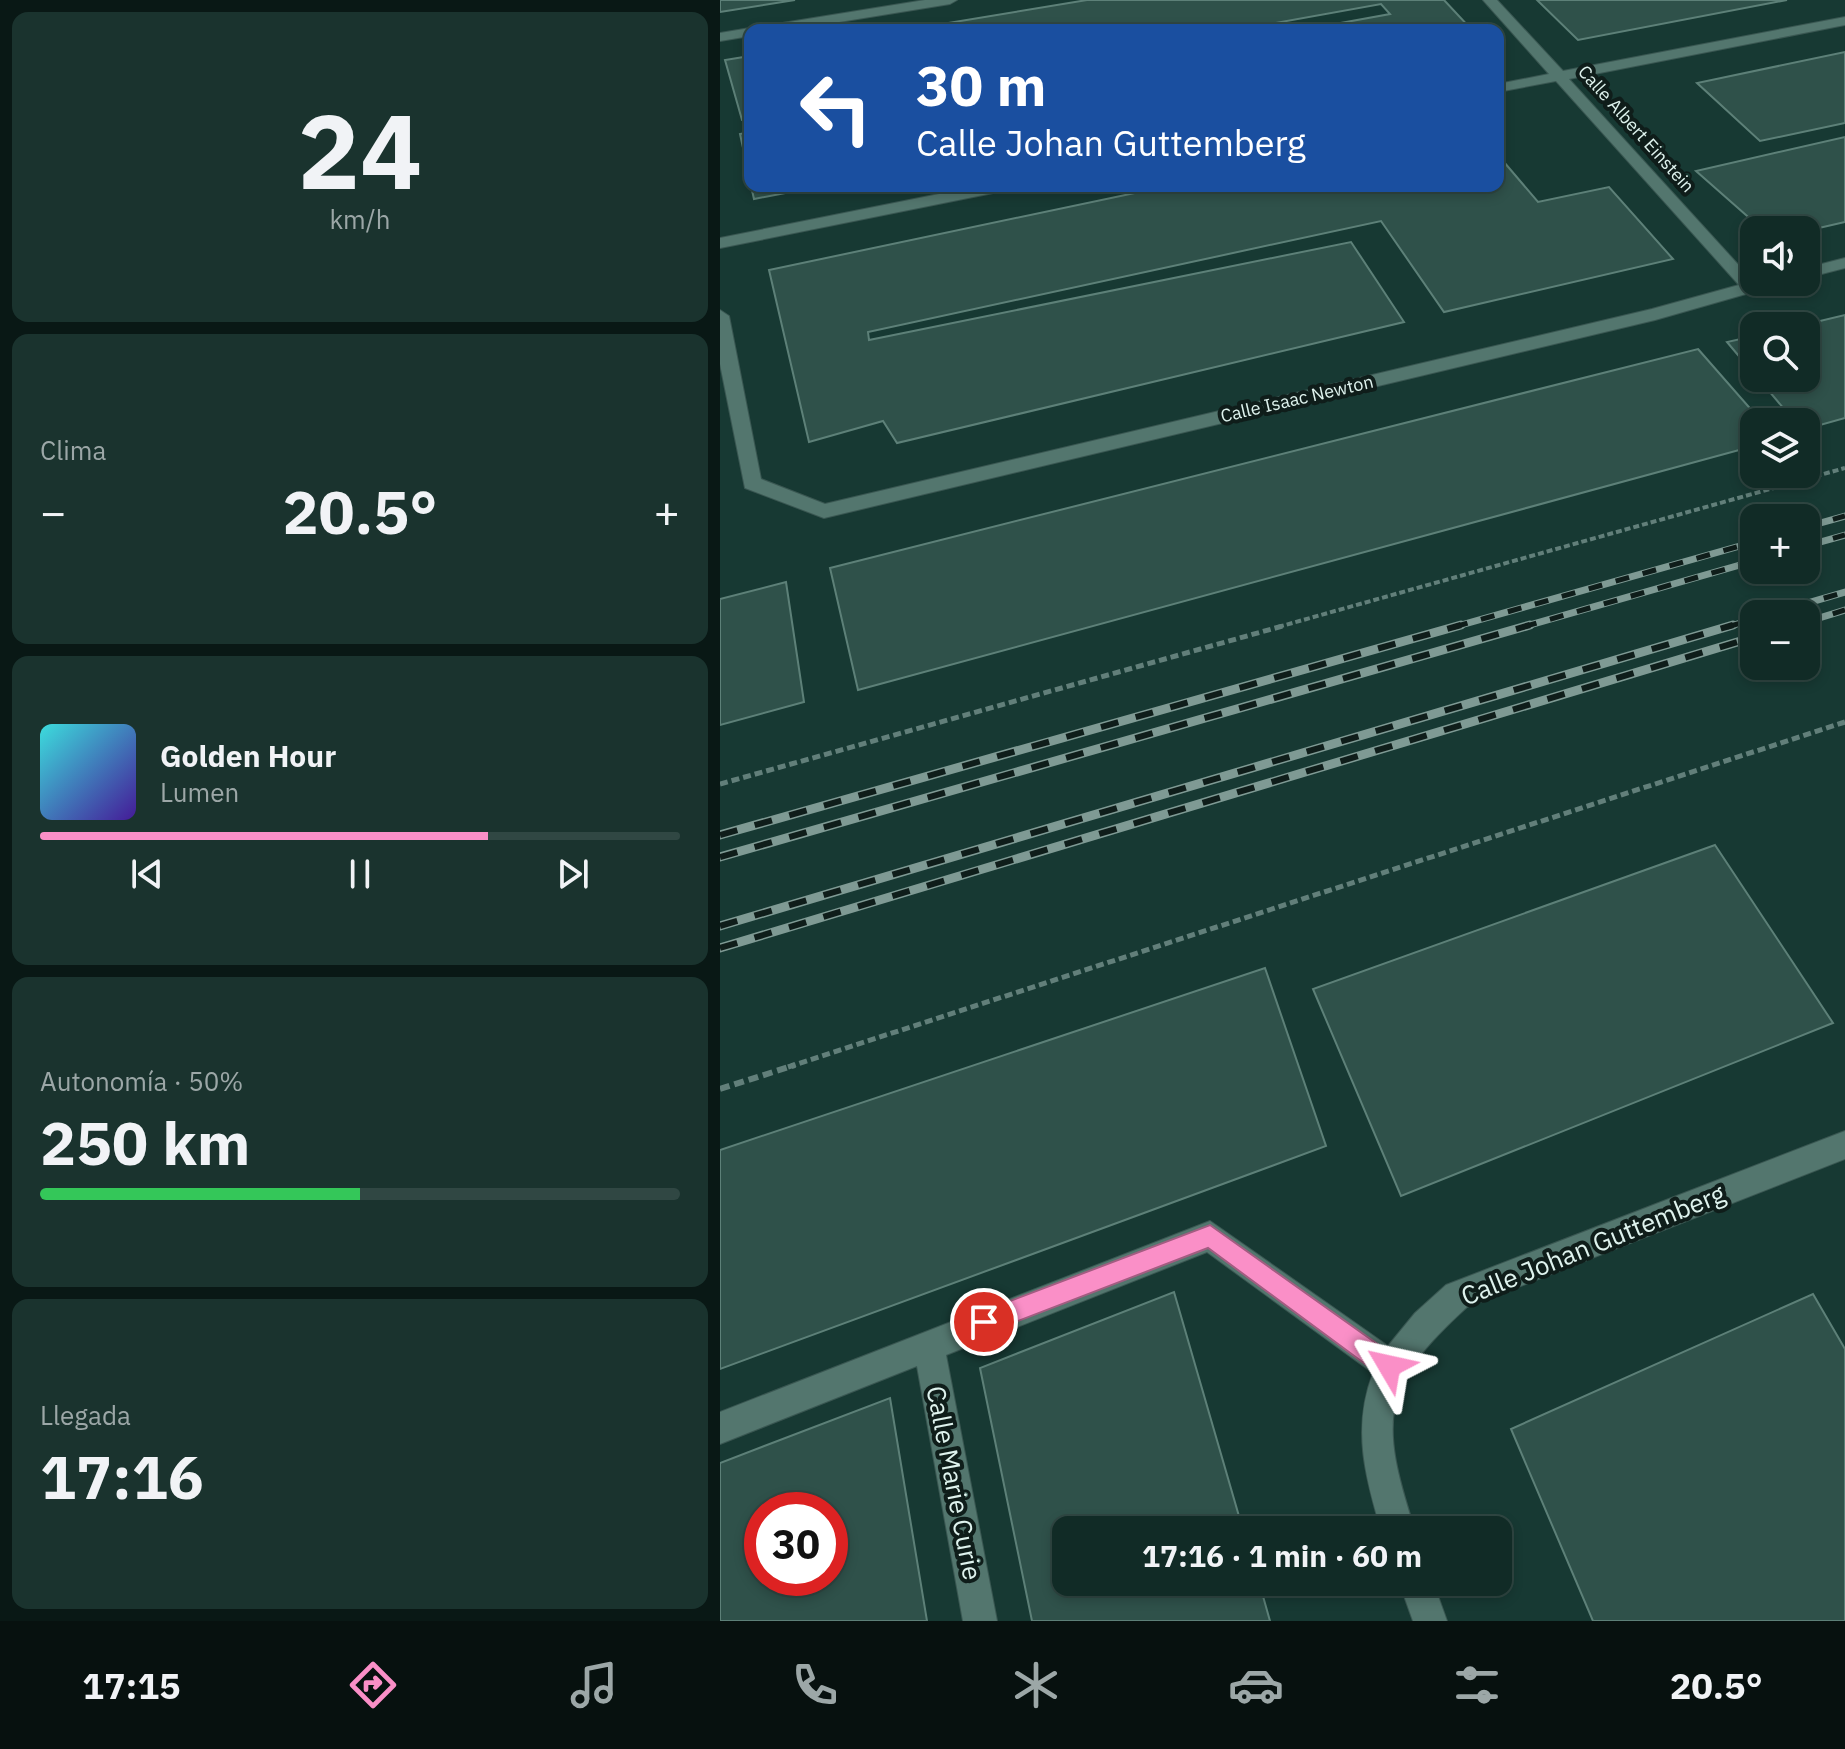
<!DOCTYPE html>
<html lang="es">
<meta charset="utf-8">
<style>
:root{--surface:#112b26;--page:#1a332e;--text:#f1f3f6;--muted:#9ca7a7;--line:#304743;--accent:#fa8fc7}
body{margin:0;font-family:"IBM Plex Sans",sans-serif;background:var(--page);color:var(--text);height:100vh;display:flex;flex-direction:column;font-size:30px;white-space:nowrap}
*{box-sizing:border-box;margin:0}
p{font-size:26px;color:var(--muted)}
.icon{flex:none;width:44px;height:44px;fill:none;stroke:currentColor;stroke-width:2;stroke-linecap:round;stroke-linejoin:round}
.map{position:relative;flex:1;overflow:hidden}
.sheet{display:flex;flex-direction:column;gap:12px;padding:12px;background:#091815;width:720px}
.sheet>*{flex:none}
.top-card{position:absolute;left:24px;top:24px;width:760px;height:168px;border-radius:16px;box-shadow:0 4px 12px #0003,0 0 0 2px var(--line);background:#1a4fa0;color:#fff;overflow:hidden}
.controls{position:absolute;left:1020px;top:216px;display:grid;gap:16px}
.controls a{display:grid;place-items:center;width:80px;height:80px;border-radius:16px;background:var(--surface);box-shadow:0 4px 12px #0003,0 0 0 2px var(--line);font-size:40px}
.speed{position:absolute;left:24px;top:1492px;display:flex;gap:16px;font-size:40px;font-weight:700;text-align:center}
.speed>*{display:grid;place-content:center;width:104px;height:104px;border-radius:50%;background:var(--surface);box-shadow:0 4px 12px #0003,0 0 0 2px var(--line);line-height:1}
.speed .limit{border:12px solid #d22;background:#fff;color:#111}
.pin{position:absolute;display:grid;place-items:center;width:68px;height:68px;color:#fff;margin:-34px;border:4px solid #fff;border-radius:50%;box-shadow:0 2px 8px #0007}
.me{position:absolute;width:88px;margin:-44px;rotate:306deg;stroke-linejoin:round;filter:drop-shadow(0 0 6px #0008)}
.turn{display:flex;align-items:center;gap:28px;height:168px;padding:0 40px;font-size:36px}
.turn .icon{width:104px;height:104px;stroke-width:2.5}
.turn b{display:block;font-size:56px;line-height:68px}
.big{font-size:60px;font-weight:800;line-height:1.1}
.sheet .widget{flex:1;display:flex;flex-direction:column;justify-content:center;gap:12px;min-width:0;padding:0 28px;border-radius:16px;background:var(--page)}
.sheet .dial{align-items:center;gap:0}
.dial b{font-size:104px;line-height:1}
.song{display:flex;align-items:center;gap:24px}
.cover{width:96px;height:96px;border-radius:12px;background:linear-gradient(135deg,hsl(180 70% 55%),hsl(260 70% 35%))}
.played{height:8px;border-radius:4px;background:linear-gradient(90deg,var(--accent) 70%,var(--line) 70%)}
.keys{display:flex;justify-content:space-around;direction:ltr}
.heat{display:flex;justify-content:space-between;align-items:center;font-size:44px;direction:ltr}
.charge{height:12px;border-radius:6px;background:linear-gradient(90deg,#34c759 50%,var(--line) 0)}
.trip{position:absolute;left:332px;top:1516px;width:460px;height:80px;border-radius:16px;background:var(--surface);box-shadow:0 4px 12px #0003,0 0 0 2px var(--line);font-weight:800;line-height:80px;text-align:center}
.menu{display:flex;height:128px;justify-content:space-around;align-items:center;background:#07110f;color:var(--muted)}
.menu .icon{width:56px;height:56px}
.menu .current{color:var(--accent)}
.menu b{font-size:36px;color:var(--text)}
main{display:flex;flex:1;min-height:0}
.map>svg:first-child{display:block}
.building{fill:#2f514a;stroke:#5d8078;stroke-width:2;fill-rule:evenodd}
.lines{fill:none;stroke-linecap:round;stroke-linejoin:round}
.street-casing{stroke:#3a5752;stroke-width:2}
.path-far2{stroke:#627f7a;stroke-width:4;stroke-dasharray:6 3;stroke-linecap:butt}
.path-far1{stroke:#627f7a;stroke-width:5;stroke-dasharray:8 4;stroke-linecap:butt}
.path{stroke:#627f7a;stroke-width:6;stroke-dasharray:10 5;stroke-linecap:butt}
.street{fill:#53766e;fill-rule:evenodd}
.rail-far1-casing{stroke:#7f9a94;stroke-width:7}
.rail-casing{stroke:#7f9a94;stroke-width:9}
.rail-far1{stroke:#0f1d1a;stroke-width:5;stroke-dasharray:14;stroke-linecap:butt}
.rail{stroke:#0f1d1a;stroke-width:6;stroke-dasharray:18;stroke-linecap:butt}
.route{fill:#fa8fc7;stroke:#a25d81;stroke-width:2}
.labels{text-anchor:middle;stroke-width:8;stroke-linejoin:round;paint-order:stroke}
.far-street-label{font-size:18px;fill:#dff3ee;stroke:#0f1d1a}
.near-street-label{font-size:26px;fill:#dff3ee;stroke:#0f1d1a}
</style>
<main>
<section class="sheet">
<div class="widget dial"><b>24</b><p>km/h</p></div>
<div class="widget"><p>Clima</p>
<div class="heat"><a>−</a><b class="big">20.5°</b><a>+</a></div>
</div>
<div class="widget">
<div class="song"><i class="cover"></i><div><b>Golden Hour</b><p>Lumen</p></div></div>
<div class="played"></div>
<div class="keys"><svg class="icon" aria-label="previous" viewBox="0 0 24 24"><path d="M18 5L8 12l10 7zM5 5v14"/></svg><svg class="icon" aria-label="pause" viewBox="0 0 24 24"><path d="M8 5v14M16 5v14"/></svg><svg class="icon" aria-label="next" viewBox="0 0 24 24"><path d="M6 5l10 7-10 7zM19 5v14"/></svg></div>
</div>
<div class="widget"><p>Autonomía · 50%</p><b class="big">250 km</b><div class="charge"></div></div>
<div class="widget"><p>Llegada</p><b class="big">17:16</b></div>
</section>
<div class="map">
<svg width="1125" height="1621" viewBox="0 0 1125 1621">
<rect width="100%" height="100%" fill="#173933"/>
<g class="building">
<polygon points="0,0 75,0 0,12"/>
<polygon points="367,0 724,0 752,30 582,30 670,14 661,4 516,30 186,30"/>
<polygon points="817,0 1067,0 858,40"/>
<polygon points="1125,52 1125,123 1040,141 977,83"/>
<polygon points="30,56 30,119 22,120 5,60"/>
<polygon points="30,132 30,180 20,134"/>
<polygon points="1125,137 1125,222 1086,231 1043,230 976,171"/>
<polygon points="778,155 818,202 889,187 953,259 724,312 661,221 148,332 149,340 631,242 684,322 177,443 163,421 89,442 49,270 448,186 778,186"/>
<polygon points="31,186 102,186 34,199"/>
<polygon points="1125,315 1125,418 1086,429 1086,422 1075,422 1038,378 1086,378 1086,326 1079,326"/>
<polygon points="1034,336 1034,374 1007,342"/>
<polygon points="978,349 1042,422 1034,422 1034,446 138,690 110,568"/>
<polygon points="66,582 84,702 0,725 0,599"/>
<polygon points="995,845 1113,1023 681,1196 593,989"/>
<polygon points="545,968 606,1146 0,1369 0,1150"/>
<polygon points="454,1292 523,1530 346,1530 346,1582 539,1582 550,1621 312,1621 260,1368"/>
<polygon points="1093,1294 1125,1349 1125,1621 873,1621 791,1429"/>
<path d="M170 1398 207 1621H0V1463ZM42 1510H110V1578H42Z"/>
</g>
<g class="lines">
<defs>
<g id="street">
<polygon points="205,0 237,0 230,4 70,30 37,30 44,26"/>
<polygon points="763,0 777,0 843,71 1125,17 1125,25 849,79 1034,282 1057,282 1054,286 935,320 104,518 25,488 0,364 0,310 9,316 41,479 105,504 932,309 1019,285 836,81 778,92 778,84 829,74"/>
<polygon points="30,28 36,30 30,30 30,36 0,41 0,33"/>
<polygon points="259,186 291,186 283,191 0,248 0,238"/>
<polygon points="1125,258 1125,268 1086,278 1086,268"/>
<path d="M1125 1131V1159L747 1307C660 1386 659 1420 695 1530H661C645 1476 632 1428 653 1373L487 1252 226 1355 277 1621H243L197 1366 0 1444V1412L490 1221 668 1346 695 1313 726 1285Z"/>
<polygon points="679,1582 713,1582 727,1621 693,1621"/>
</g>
</defs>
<use href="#street" class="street-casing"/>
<polyline class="path-far2" points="558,627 1125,468"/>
<g class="path-far1">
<polyline points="0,784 566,625"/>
<polyline points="68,1067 1125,722"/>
</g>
<polyline class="path" points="0,1089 75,1065"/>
<use href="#street" class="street"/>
<defs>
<g id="rail-far1">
<polyline points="1086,527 1125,516"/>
<polyline points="1086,546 1125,535"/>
<polyline points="1050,614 1125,592"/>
<polyline points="1086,622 1125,610"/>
<polyline points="734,627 1034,542"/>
<polyline points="803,627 1034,561"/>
<polyline points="1007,627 1034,619"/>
</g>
<g id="rail">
<polyline points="0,835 741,625"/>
<polyline points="0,857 810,625"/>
<polyline points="0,926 1013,625"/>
<polyline points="0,948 1034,637"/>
</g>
</defs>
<use href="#rail-far1" class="rail-far1-casing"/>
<use href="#rail" class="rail-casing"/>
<use href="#rail-far1" class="rail-far1"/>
<use href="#rail" class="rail"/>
</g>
<polygon class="route" points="490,1225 677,1358 681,1366 677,1375 669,1378 660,1375 488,1248 264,1334 256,1331 253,1322 256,1314"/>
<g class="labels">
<g class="far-street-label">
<text transform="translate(916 129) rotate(48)" y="6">Calle Albert Einstein</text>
<text transform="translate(577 399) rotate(-13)" y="6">Calle Isaac Newton</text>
</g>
<g class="near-street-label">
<text transform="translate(873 1245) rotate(-22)" y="9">Calle Johan Guttemberg</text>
<text transform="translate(234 1483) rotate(79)" y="9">Calle Marie Curie</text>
</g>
</g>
</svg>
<div class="controls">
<a><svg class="icon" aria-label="sound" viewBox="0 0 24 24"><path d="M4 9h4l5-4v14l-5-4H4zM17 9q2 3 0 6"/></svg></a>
<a><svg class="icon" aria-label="search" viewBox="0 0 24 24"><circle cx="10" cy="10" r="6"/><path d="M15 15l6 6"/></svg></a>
<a><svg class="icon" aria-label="layers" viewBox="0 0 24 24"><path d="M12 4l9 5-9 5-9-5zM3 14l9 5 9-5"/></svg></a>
<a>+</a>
<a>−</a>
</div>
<div class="speed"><div class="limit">30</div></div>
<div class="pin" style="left:264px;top:1322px;background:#d93025"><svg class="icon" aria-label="arrive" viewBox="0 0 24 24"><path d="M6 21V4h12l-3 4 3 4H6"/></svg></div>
<svg class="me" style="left:669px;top:1366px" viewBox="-20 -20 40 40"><path d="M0-17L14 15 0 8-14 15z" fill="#fa8fc7" stroke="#fff" stroke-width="4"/></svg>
<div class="trip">17:16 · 1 min · 60 m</div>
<div class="top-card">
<div class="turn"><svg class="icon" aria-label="left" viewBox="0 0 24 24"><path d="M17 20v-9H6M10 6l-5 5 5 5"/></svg><div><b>30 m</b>Calle Johan Guttemberg</div></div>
</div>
</div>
</main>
<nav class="menu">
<b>17:15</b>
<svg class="icon current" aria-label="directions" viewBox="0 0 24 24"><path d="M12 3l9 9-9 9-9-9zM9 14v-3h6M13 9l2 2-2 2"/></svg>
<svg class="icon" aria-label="music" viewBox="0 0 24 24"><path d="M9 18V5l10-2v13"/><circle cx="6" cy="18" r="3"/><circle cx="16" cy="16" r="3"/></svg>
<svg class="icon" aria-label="phone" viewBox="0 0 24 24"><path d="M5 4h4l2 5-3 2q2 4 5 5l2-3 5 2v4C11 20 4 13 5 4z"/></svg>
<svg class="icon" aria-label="climate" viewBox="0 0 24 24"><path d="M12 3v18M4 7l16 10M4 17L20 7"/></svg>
<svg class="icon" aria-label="car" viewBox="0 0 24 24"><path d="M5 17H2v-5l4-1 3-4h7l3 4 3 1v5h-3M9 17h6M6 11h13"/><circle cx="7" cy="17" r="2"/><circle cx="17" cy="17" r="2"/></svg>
<svg class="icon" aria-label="filters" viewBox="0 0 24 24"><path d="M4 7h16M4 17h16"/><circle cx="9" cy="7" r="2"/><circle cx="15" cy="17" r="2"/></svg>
<b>20.5°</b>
</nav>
